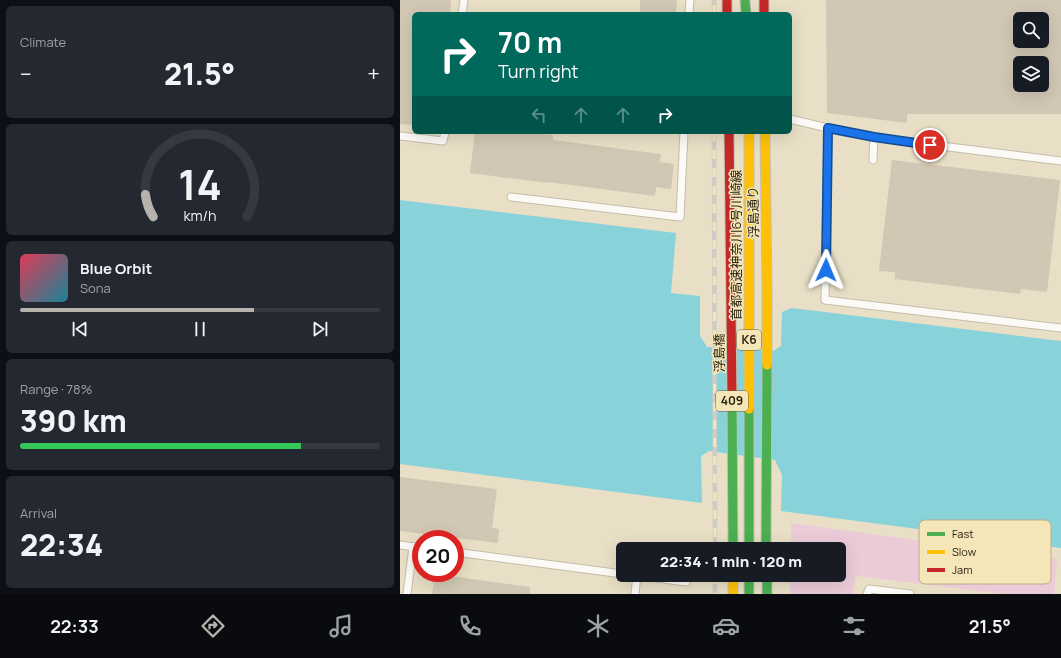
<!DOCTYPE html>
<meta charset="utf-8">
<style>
:root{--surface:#171b24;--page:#242831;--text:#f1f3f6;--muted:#9ea1a6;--line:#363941;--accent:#b5b3ac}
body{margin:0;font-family:Manrope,"Noto Sans JP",sans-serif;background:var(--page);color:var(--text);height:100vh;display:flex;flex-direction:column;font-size:15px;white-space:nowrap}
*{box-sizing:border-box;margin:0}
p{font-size:13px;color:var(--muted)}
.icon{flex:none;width:22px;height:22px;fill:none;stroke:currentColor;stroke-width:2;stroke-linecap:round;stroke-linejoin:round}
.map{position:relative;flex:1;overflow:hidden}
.sheet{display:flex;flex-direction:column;gap:6px;padding:6px;background:#0d0f14;width:400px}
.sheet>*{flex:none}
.hud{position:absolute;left:12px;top:12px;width:380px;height:122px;border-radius:6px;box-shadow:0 4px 16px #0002;background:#00695c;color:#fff;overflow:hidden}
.tools{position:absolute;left:613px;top:12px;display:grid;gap:8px}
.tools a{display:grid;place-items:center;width:36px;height:36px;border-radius:6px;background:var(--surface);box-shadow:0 4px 16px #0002;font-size:20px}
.speed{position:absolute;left:12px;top:530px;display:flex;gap:8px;font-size:20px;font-weight:700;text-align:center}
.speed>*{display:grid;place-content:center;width:52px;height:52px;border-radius:50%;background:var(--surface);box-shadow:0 4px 16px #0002;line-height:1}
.speed .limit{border:6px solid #d22;background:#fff;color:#111}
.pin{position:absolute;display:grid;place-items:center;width:34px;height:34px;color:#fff;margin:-17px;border:2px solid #fff;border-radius:50%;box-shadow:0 1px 4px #0007}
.me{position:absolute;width:44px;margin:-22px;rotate:1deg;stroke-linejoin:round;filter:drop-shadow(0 0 3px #0008)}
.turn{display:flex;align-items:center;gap:14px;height:84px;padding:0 20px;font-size:18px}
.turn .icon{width:52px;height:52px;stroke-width:2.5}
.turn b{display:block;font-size:28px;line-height:34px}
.lanes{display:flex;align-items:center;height:38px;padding:0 20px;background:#0003;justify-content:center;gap:20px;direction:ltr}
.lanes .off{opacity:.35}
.big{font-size:30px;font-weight:800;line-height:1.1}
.sheet .card{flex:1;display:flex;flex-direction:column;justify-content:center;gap:6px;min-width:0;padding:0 14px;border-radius:6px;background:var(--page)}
.sheet .dial{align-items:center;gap:0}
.dial svg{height:104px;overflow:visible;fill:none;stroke:var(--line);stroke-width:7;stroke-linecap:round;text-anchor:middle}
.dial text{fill:var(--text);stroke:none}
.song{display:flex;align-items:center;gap:12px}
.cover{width:48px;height:48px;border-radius:6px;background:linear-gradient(135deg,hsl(350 70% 55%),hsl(190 70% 35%))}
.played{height:4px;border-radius:2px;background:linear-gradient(90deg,var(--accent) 65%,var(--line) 65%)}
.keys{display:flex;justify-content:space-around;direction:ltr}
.heat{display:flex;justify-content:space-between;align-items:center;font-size:22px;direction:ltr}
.charge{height:6px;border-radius:3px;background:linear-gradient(90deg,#34c759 78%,var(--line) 0)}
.trip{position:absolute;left:216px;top:542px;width:230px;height:40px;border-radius:6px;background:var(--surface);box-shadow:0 4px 16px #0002;font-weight:800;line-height:40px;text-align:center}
.tabs{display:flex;height:64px;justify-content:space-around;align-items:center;background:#090b0e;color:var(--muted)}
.tabs .icon{width:28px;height:28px}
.tabs .on{color:var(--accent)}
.tabs b{font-size:18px;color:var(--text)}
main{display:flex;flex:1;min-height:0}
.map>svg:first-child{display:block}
.green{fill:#eccbd8}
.water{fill:#88d2da}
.building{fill:#d1c7b4;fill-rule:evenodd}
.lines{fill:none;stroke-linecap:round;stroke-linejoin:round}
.lane-casing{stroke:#c4bda9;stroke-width:9}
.fast-casing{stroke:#c4c0b2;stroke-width:11}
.slow-casing{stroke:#c4c0b2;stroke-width:11}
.jam-casing{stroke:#c4c0b2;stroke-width:11}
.lane{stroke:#fcfaf6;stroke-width:7}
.fast{stroke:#4caf50;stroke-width:9}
.slow{stroke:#ffc107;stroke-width:9}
.jam{stroke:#c62828;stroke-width:9}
.rail-casing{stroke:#ceccc5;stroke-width:4.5}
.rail{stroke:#f5e6b9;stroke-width:3;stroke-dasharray:9;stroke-linecap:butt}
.route-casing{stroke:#114b97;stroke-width:10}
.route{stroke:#1a73e8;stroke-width:7}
.labels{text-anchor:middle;stroke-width:3;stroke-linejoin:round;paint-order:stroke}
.shield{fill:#f5e6b9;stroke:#665e44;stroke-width:1}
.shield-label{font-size:12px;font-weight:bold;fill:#292312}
.street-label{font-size:13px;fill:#292312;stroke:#f5e6b9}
.key{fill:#f5e6b9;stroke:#b8ac87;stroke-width:1}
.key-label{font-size:11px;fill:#292312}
</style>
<main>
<section class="sheet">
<div class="card"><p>Climate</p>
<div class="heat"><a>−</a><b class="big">21.5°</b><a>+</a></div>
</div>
<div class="card dial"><svg viewBox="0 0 100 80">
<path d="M14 69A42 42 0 1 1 86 69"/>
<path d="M14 69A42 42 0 0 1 8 52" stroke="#b5b3ac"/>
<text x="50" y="56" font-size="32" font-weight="700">14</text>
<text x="50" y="72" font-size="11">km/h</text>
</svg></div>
<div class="card">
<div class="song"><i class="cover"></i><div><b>Blue Orbit</b><p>Sona</p></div></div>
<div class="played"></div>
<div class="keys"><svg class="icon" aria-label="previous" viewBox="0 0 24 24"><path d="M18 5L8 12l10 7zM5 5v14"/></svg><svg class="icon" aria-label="pause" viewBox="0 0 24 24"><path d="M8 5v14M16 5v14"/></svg><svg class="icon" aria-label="next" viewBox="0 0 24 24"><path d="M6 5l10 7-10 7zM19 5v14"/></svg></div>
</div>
<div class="card"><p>Range · 78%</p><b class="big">390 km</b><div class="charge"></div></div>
<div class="card"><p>Arrival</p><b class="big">22:34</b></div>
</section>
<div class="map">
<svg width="661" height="594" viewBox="0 0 661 594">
<rect width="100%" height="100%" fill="#e8dfc6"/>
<polygon class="green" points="391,523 657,559 654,594 604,594 456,576 453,594 390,594 390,575 439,575 439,549 391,549"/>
<polygon class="water" points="0,200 276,233 271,293 300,296 300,336 307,347 373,351 381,346 382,312 392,308 661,341 661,548 381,511 382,475 375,460 309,451 301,456 302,503 0,464"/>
<g class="building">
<polygon points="0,0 51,0 50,14 14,14 14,125 0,124"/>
<polygon points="240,0 277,0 276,14 240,14"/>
<path d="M426 0H661V114H507V123L427 113ZM620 19H642V41H620ZM620 63H642V85H620Z"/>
<polygon points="75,132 125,132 153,135 153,140 261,154 260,162 274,164 271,189 256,187 255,196 148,182 148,183 70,173"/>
<polygon points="492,160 660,180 647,292 621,289 620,294 495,279 495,272 479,271"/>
<polygon points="0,477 97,489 92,528 99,529 98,543 0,531"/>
<polygon points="35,574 130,587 130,594 32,594"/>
</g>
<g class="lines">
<defs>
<g id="lane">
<polyline points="62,14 64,0"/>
<polyline points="289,14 290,0"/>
<polyline points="390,119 444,132 474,137 501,141 661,161"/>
<polyline points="428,128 425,300 661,328"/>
<polyline points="0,136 43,141 45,132"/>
<polyline points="473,160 474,137"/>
<polyline points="111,197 280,217 284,132"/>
<polyline points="0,545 21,548"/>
<polyline points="55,552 223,574"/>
<polyline points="235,575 286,582"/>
<polyline points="7,594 13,547"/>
<polyline points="235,594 237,575"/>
<polyline points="467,594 469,589 510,594"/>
</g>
<g id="fast">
<polyline points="345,0 346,14"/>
<polyline points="332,398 333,549"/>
<polyline points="349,409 349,549"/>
<polyline points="366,549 367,365"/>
<polyline points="349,575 349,594"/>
<polyline points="367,575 367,594"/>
</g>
<g id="slow">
<polyline points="349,132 349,409"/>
<polyline points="365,132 367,292 367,365"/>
<polyline points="333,575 333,594"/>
</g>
<g id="jam">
<polyline points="327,0 327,14"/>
<polyline points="364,0 364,14"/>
<polyline points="329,132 332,398"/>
</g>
</defs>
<use href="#lane" class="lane-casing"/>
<use href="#fast" class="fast-casing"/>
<use href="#slow" class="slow-casing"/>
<use href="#jam" class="jam-casing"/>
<use href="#lane" class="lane"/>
<use href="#fast" class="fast"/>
<use href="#slow" class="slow"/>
<use href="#jam" class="jam"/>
<defs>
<g id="rail">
<polyline points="314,14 314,0"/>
<polyline points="314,132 315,549"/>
<polyline points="315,575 315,594"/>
</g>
</defs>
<use href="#rail" class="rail-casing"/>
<use href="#rail" class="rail"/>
</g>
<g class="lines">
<defs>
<polyline id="route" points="426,270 428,128 474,137 530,145"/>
</defs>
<use href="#route" class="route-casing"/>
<use href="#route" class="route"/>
</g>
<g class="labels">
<g class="shield">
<rect x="337" y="330" width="24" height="20" rx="3"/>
<rect x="316" y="391" width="32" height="20" rx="3"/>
</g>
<g class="shield-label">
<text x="349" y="344">K6</text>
<text x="332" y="405">409</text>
</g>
<g class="street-label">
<text transform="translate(353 212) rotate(-91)" y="5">浮島通り</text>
<text transform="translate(336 245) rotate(-90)" y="5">首都高速神奈川6号川崎線</text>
<text transform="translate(319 353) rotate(-91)" y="5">浮島橋</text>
</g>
</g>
<rect x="519" y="520" width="132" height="64" rx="6" class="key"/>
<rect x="527" y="532" width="18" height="4" fill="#4caf50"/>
<rect x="527" y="550" width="18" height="4" fill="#ffc107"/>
<rect x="527" y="568" width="18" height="4" fill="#c62828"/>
<g class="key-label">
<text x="552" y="538">Fast</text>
<text x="552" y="556">Slow</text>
<text x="552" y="574">Jam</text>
</g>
</svg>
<div class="tools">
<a><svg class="icon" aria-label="search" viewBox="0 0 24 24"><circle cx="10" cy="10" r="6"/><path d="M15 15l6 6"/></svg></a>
<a><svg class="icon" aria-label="layers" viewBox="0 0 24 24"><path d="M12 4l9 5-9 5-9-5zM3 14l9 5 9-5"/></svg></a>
</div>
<div class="speed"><div class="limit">20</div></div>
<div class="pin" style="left:530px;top:145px;background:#d93025"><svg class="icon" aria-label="arrive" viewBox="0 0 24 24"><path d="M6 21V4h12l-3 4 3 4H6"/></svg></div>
<svg class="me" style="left:426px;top:270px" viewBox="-20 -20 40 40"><path d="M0-17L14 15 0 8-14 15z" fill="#1a73e8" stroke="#fff" stroke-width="4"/></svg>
<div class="trip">22:34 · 1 min · 120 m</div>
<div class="hud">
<div class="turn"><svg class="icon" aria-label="right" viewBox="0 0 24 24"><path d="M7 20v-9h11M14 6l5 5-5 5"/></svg><div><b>70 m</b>Turn right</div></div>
<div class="lanes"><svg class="icon off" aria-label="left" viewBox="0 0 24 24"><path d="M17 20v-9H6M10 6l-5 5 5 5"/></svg><svg class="icon off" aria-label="ahead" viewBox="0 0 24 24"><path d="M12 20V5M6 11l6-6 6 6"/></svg><svg class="icon off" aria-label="ahead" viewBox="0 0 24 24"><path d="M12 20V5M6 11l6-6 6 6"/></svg><svg class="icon" aria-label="right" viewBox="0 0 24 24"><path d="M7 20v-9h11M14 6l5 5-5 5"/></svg></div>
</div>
</div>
</main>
<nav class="tabs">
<b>22:33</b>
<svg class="icon on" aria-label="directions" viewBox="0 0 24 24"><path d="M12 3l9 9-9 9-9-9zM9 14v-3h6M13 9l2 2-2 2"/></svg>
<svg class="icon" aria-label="music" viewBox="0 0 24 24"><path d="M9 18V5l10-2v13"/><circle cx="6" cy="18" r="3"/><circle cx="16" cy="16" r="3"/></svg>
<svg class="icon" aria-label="phone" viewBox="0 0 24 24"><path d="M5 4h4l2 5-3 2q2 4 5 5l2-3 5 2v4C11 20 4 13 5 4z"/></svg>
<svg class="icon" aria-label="climate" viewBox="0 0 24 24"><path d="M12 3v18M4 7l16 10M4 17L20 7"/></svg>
<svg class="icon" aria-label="car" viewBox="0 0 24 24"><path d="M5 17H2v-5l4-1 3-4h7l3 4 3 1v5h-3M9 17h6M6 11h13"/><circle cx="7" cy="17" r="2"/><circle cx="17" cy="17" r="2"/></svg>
<svg class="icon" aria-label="filters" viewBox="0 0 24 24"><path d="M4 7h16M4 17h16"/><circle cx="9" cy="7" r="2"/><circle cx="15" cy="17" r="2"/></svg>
<b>21.5°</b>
</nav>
